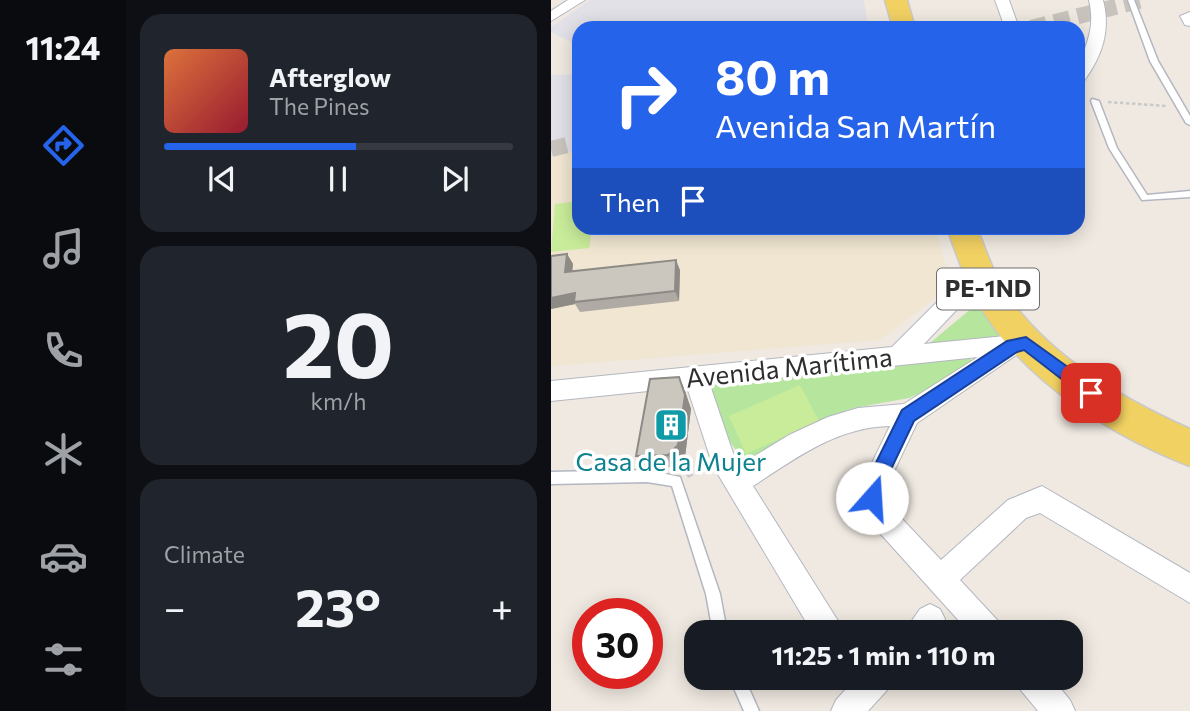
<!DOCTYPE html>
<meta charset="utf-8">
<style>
:root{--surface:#171b24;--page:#20242c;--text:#f1f3f6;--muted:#9ea1a6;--line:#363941;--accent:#2563eb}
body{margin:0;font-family:Commissioner,sans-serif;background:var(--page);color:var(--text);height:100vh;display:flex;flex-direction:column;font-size:26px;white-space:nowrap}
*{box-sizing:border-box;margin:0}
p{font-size:23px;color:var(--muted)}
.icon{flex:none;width:38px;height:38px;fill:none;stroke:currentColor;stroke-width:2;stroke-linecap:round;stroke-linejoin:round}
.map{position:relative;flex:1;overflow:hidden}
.panel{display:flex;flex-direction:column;gap:14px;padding:14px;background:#0d0f14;width:425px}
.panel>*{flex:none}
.guide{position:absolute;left:21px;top:21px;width:513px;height:214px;border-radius:21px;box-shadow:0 4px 18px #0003;background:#2563eb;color:#fff;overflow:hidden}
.speed{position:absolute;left:21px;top:598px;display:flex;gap:14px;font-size:35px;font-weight:700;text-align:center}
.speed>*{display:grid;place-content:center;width:91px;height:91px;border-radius:50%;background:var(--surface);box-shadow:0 4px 18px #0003;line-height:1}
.speed .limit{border:10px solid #d22;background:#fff;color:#111}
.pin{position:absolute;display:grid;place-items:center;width:60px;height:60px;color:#fff;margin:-30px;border-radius:14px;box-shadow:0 4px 10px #0006}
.me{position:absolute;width:77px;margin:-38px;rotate:19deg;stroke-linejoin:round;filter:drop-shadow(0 0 5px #0008)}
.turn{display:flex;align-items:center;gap:24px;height:147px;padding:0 28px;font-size:32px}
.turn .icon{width:91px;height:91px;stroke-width:2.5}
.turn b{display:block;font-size:49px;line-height:60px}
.then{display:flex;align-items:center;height:66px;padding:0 28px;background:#0003;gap:14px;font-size:26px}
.big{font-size:52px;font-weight:700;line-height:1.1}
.panel .tile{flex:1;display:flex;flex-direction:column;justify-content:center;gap:10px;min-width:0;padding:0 24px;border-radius:21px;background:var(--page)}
.panel .dial{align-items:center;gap:0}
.dial b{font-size:91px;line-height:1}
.song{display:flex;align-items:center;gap:21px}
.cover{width:84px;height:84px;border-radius:10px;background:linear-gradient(135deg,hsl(20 70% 55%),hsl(350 70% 35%))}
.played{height:7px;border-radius:4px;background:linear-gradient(90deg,var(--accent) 55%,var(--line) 55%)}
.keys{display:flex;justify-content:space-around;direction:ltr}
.heat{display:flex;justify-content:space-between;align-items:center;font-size:38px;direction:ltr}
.trip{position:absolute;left:133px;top:620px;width:399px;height:70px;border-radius:21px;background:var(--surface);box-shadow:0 4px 18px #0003;font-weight:700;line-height:70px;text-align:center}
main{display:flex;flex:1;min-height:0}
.tab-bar{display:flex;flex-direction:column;width:126px;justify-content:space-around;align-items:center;background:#090b0e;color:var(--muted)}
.tab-bar .icon{width:49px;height:49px}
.tab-bar .on{color:var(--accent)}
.tab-bar b{font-size:32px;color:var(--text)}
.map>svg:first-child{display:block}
.industrial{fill:#e3e1e8}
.education{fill:#f0e6d1}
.green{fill:#b6e59e}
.pitch{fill:#c9ec9a}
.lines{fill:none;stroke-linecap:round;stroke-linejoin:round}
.minor-tunnel{stroke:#c8c4bd;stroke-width:16;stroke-dasharray:16 8;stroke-linecap:butt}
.service-casing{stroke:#b4b7c1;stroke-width:3}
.minor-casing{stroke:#b4b7c1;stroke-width:2}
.primary-casing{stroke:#c9c9c9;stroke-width:3}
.path-far1{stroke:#c9c9c9;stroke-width:2.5;stroke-dasharray:3.5 2.5;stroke-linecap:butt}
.path{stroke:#c9c9c9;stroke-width:4.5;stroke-dasharray:6 4.5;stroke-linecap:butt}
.service{fill:#fff;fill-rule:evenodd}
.minor{fill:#fff;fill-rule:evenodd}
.primary{fill:#f2d163;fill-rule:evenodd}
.wall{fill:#afaba4}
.shaded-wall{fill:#8e8b86}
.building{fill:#cbc7bf;stroke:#8e8b86;stroke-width:2}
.route{fill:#2563eb;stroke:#184099;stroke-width:2}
.labels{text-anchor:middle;stroke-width:7;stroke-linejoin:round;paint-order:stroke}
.shield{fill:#fff;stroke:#6d6d6d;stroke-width:2}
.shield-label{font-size:24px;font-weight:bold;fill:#2e2e2e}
.street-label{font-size:26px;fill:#2e2e2e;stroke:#fff}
.culture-label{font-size:26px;fill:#0d838f;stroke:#fff}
</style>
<main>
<nav class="tab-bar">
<b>11:24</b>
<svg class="icon on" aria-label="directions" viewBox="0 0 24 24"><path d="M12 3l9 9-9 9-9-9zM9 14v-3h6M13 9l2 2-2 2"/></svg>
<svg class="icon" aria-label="music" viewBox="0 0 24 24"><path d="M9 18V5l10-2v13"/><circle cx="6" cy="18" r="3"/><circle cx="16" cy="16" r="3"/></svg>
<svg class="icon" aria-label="phone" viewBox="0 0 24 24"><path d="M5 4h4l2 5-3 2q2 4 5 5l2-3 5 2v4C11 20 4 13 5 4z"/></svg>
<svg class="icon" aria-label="climate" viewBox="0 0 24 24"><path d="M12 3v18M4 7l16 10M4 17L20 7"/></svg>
<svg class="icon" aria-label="car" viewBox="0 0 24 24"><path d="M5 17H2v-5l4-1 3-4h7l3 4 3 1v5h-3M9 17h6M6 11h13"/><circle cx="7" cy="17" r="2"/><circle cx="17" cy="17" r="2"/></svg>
<svg class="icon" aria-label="filters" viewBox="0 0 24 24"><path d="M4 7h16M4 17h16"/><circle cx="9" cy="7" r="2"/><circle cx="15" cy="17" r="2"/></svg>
</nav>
<section class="panel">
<div class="tile">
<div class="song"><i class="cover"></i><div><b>Afterglow</b><p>The Pines</p></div></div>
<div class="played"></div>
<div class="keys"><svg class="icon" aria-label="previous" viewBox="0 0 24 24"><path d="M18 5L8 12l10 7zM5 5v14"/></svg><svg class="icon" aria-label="pause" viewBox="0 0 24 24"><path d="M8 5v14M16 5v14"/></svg><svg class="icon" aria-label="next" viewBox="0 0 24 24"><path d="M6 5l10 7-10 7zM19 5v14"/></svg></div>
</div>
<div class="tile dial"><b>20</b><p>km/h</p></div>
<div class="tile"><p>Climate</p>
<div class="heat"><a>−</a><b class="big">23°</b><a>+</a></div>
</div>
</section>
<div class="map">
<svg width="639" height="711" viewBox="0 0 639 711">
<rect width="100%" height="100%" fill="#efe9e1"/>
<g class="industrial">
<polygon points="39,0 313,0 317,28 28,28 28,46 0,32 0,27"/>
<polygon points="28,74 28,151 0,155 0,75"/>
</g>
<polygon class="education" points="28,151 28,228 385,228 400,286 329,340 0,366 0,155"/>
<g class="green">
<polygon points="427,303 453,339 381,346 379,343"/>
<path d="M418 356 421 361 416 372 358 398 303 408 280 416 200 458C174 454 167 409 159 388L167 378Z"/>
</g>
<g class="pitch">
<polygon points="28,201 28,228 41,228 38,248 0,252 4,204"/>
<polygon points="249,385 268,421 195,454 178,416"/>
</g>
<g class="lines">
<g class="minor-tunnel">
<polyline points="480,28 592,0"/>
<polyline points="0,149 28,142"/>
</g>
<defs>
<g id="service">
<polygon points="577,0 583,0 607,61 639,116 639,125 635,123 599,61"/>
<polygon points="541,99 548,101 566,148 596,195 639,191 639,197 591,200 558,148 540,101"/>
<polygon points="96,470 129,477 169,594 176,632 162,632 155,594 121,486 96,482 0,484 0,472"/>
<polygon points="178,677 193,677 208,711 193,711"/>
</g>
<g id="minor">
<polygon points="17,0 34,0 0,21 0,11"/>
<polygon points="444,0 458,0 468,28 454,28"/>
<path d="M538 0H552C560 31 551 56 533 81L527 83C526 52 547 38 538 0Z"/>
<polygon points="639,12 639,26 634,25 629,16"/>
<path d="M428 265 435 267 438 273 435 279 373 344 475 334 483 337 486 343 483 349 468 353 366 423 335 488 336 503 390 560 457 500 491 486 639 573V603L489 513 475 518 409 580 448 622 453 632H418L318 521C312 509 308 500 309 487L339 426C286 427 245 458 202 486L294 632H261L162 466 136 387 0 401V381L341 347 421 267ZM427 357 353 404 307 408 277 417 238 435 189 465 182 453 159 385Z"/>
<polygon points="379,604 389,609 394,619 387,632 353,632 369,609"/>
<polygon points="306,677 342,677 338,688 317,711 280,711 285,700"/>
<polygon points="464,677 500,677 519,700 524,711 487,711 468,688"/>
</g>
<g id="primary">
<polygon points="334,0 356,0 364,28 342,28"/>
<path d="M396 228H426C435 250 443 276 457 296 500 358 572 399 639 429V466C563 437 480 385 435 316 417 289 407 258 396 228Z"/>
</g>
</defs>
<use href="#service" class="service-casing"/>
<use href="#minor" class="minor-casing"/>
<use href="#primary" class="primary-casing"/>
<polyline class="path-far1" points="557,102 616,106"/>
<polyline class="path" points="136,476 154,467"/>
<use href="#service" class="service"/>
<use href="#minor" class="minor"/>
<use href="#primary" class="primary"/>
</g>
<g class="wall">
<polygon points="16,254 22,264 21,272 129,270 128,301 29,312 24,304 0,309 0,256"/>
<polygon points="128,377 134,391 140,409 134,457 124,467 94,467 85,456"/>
</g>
<g class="shaded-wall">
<polygon points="16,254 22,264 20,283 14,272"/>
<polygon points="125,260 129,270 128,301 124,291"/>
<polygon points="24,293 23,302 24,304 0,309 0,298"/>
<polygon points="128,377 134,391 140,409 134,457 124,467 117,455"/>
</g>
<g class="building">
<polygon points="16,254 14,272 125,260 124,291 23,302 24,293 0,298 0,256"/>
<polygon points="128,377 134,395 127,445 117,455 85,456 99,379"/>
</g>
<polygon class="route" points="475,337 546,388 546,398 535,398 473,350 466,352 363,421 331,488 327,504 321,507 314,504 313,487 351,410 456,341"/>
<defs>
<symbol id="building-square" viewBox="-11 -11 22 22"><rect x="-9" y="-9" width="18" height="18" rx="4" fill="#0f9aa8" stroke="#fff"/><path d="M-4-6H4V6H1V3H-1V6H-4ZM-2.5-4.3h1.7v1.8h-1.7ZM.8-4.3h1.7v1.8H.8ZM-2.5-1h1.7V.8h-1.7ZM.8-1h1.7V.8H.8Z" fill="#fff"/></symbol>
</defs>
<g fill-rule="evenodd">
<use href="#building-square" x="101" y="406" width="38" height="38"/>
</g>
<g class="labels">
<rect class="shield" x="386" y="268.5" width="102" height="41" rx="5"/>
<g class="shield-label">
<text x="437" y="297">PE-1ND</text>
</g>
<g class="street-label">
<text transform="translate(238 368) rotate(-6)" y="9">Avenida Marítima</text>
</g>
<g class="culture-label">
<text x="120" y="471">Casa de la Mujer</text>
</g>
</g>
</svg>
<div class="speed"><div class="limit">30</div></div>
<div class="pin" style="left:540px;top:393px;background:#d93025"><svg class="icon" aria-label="arrive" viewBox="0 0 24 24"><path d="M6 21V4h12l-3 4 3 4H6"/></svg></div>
<svg class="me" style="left:321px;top:498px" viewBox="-20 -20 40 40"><circle r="19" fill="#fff"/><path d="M0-13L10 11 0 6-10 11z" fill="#2563eb"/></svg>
<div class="trip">11:25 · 1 min · 110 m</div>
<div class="guide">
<div class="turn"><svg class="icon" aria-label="right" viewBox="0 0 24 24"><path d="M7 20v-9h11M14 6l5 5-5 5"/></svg><div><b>80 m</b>Avenida San Martín</div></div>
<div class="then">Then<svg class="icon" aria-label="arrive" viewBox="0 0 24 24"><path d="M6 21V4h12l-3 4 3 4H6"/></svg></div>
</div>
</div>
</main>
